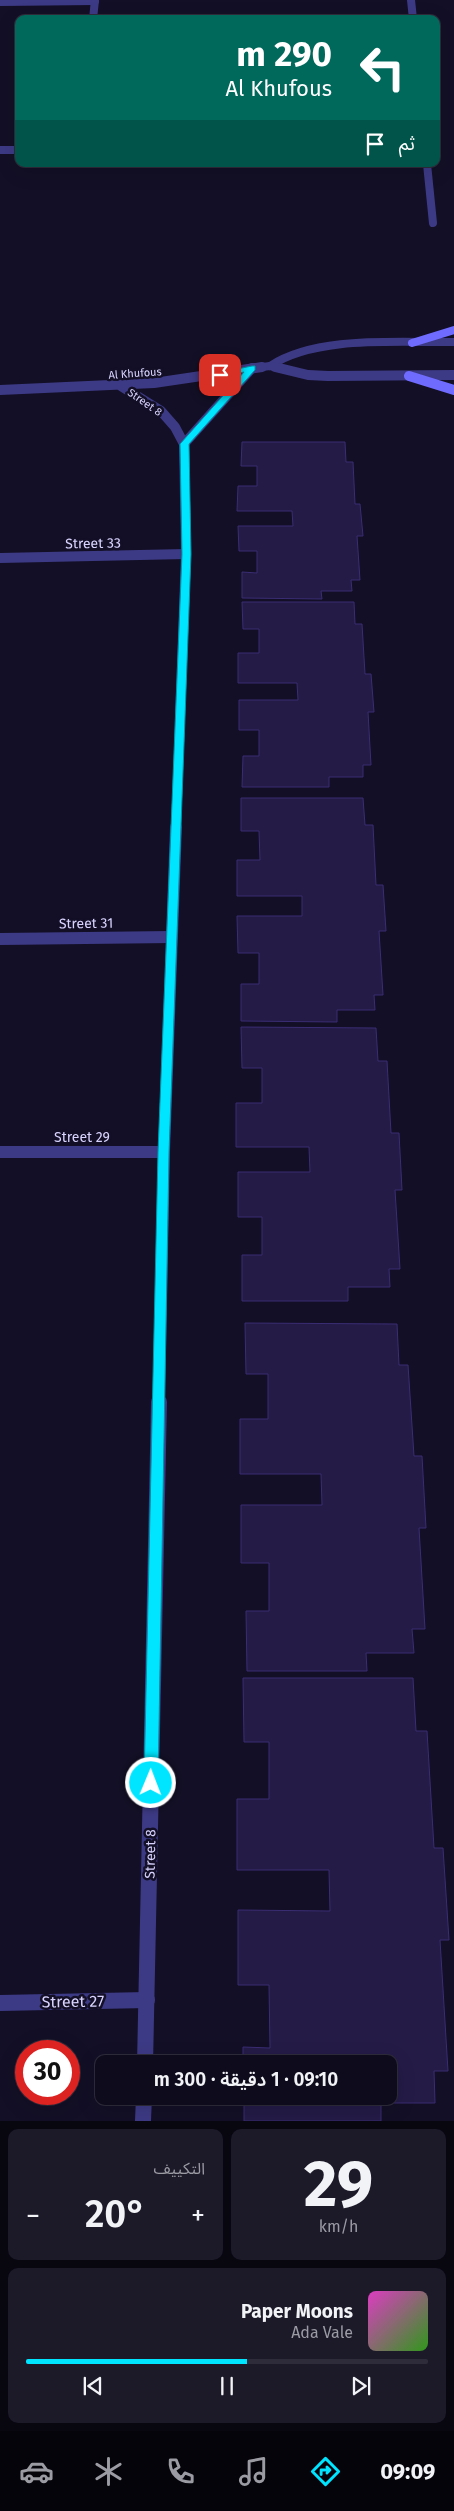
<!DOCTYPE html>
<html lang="ar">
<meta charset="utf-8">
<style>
:root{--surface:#0e0b1c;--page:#1c1929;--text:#f1f3f6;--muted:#9b9ba3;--line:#2e2b3b;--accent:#00e5ff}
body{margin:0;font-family:"Fira Sans","Noto Sans Arabic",sans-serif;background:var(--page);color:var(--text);direction:rtl;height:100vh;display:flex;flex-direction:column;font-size:19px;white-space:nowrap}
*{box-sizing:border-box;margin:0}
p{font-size:16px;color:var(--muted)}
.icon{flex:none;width:28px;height:28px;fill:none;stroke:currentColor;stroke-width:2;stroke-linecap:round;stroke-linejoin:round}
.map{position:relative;height:2121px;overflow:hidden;direction:ltr}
.sheet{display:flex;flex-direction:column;gap:8px;padding:8px;background:#08060f;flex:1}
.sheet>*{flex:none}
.banner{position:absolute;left:15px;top:15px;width:425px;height:152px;border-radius:10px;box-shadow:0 5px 20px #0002,0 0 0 1px var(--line);direction:rtl;background:#00695c;color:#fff;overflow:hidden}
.speed{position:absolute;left:15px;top:2040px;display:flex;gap:10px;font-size:25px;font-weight:700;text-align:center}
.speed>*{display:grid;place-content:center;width:65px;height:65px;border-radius:50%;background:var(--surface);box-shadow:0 5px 20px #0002,0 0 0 1px var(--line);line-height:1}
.speed .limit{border:8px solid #d22;background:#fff;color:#111}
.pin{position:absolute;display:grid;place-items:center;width:42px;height:42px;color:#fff;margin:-21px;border-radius:10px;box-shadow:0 2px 8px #0006}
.me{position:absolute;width:55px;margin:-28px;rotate:1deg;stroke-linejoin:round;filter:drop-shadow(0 0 4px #0008)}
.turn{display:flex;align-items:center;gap:18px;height:105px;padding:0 25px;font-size:22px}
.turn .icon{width:65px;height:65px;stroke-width:2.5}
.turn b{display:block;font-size:35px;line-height:42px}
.then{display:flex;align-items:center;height:48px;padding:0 25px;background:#0003;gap:10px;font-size:19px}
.big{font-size:38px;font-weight:600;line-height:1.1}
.sheet .widget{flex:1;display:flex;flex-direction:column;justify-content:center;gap:8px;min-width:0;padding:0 18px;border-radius:10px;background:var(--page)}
.sheet .dial{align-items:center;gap:0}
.dial b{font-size:65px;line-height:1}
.song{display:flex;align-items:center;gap:15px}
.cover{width:60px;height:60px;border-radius:8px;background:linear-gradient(135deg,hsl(310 70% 55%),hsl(110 70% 35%))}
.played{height:5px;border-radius:2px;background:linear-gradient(90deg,var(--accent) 55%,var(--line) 55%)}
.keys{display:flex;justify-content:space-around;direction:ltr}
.heat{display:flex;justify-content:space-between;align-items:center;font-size:28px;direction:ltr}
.sheet .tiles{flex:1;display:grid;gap:8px;grid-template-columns:1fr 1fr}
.widget:last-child{grid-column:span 2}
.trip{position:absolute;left:95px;top:2055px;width:302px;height:50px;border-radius:10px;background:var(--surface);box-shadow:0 5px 20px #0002,0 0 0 1px var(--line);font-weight:600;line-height:50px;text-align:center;direction:rtl}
.dock{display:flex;height:80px;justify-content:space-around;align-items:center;background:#06040b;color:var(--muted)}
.dock .icon{width:35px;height:35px}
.dock .on{color:var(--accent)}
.dock b{font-size:22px;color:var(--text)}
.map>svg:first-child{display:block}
.building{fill:#241b47;stroke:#3b2d73}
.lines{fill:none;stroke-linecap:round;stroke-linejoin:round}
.minor-far3{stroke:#3d3a85;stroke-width:8}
.minor-far2{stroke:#3d3a85;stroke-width:10}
.minor-far1{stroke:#3d3a85;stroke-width:12}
.minor{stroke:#3d3a85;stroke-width:16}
.tertiary-far1{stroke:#3d3a85;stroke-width:8}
.tertiary{stroke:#3d3a85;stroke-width:10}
.secondary-far1{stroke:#6f6bff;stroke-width:8}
.secondary{stroke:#6f6bff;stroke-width:10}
.route{fill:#00e5ff;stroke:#0095a6}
.labels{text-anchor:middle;stroke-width:5;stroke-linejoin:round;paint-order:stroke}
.far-street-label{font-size:11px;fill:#d9d4ff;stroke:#130f26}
.street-label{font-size:14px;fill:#d9d4ff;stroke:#130f26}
.near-street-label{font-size:16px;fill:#d9d4ff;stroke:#130f26}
</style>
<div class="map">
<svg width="454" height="2121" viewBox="0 0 454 2121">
<rect width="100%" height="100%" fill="#130f26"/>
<g class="building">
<polygon points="242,442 345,442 346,462 353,462 355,504 360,504 363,536 357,536 360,580 351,580 352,591 321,591 322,599 242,598 242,572 257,573 257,551 239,551 238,526 293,526 292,511 237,511 238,486 257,486 257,466 241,466"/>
<polygon points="242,602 354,602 355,624 362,624 365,674 371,674 374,712 368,712 371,765 363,765 363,777 329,777 329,787 242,787 243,756 259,756 259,730 239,730 239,700 298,700 297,683 238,683 238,653 259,653 259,629 243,629"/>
<polygon points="241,798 363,798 365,825 373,825 376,885 383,885 386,931 379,931 383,995 374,995 375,1010 337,1010 337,1022 241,1021 241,984 259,984 259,953 238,953 237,916 302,916 302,896 237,896 237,860 260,860 259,831 241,831"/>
<polygon points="241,1027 376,1028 378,1061 387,1061 391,1133 399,1133 402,1190 395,1190 400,1269 389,1269 390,1287 348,1287 348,1301 242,1301 242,1255 262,1255 262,1217 238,1217 238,1172 310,1172 309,1147 236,1147 236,1103 262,1103 262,1068 242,1068"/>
<polygon points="245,1323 397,1324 399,1365 408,1365 414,1456 422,1456 426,1528 419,1528 425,1629 412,1629 414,1653 366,1653 367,1671 247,1671 246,1611 269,1611 269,1563 241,1563 241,1505 322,1505 321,1474 240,1474 240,1419 268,1419 268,1374 246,1374"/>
<polygon points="243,1678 413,1678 416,1731 427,1731 434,1848 443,1848 449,1940 440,1940 448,2071 434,2071 435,2103 381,2103 381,2121 244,2121 244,2096 389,2096 389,2064 243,2064 243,2047 270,2048 269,1985 238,1985 238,1910 330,1911 329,1870 237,1870 237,1799 269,1799 269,1742 244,1742"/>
</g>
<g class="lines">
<g class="minor-far3">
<polyline points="411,0 413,19"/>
<polyline points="0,2 95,1"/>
<polyline points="93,19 95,0"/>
<polyline points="0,150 19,150"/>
<polyline points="427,164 433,223"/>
</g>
<g class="minor-far2">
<polyline points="121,386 161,411 175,427 184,444 186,554 176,828"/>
<polyline points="184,444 252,368"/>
<polyline points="0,558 186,554"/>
</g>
<g class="minor-far1">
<polyline points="0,939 172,937"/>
<polyline points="0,1152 164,1152"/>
<polyline points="159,1403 164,1152 176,827"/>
</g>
<g class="minor">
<polyline points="0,2003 147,2000"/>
<polyline points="145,2064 159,1402"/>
<polyline points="143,2121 144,2096"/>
</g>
<g class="tertiary-far1">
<path d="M270 366C317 335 398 343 454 342"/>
<polyline points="254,368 270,366 280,368"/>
</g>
<g class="tertiary">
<polyline points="275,367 308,375 328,376 454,375"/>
<polyline points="0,390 154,383 262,367"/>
</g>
<polyline class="secondary-far1" points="412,343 454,330"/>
<polyline class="secondary" points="409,376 454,390"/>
</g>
<polygon class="route" points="252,366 255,366 255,370 189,444 191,554 169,1152 158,1783 156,1788 151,1790 146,1788 144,1783 158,1152 182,554 180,444 244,372 220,377 217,377 217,373"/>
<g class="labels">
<g class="far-street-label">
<text transform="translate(135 373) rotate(-4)" y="4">Al Khufous</text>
<text transform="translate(145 402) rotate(35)" y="4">Street 8</text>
</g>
<g class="street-label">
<text transform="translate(93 543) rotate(-1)" y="5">Street 33</text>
<text transform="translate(86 923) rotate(-1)" y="5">Street 31</text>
<text x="82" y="1142">Street 29</text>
<text transform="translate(150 1854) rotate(-89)" y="5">Street 8</text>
</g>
<g class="near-street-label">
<text transform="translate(73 2001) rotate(-1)" y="6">Street 27</text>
</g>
</g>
</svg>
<div class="speed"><div class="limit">30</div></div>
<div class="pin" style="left:220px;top:375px;background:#d93025"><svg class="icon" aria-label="arrive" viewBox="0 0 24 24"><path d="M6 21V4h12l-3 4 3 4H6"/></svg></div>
<svg class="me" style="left:151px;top:1783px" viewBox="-20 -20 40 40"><circle r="17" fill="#00e5ff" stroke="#fff" stroke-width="3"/><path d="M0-11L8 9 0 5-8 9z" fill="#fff"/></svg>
<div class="trip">09:10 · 1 دقيقة · 300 m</div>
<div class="banner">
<div class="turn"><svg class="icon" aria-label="left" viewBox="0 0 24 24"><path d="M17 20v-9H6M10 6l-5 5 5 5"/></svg><div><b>290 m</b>Al Khufous</div></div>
<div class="then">ثم<svg class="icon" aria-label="arrive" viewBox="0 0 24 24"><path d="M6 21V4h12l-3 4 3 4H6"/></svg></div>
</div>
</div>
<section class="sheet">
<div class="tiles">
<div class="widget dial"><b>29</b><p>km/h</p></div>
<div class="widget"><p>التكييف</p>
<div class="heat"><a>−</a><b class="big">20°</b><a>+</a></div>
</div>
<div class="widget">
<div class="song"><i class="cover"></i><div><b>Paper Moons</b><p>Ada Vale</p></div></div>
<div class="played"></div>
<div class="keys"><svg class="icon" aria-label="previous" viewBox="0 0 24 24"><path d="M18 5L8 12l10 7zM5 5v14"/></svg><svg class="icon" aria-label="pause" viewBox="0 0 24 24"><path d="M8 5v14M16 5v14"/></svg><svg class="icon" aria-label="next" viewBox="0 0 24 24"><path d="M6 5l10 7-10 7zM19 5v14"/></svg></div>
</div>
</div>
</section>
<nav class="dock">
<b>09:09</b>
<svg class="icon on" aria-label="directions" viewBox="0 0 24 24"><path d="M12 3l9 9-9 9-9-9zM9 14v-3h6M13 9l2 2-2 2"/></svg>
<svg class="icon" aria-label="music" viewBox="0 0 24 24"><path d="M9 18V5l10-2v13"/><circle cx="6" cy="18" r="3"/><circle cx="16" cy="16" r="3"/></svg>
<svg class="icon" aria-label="phone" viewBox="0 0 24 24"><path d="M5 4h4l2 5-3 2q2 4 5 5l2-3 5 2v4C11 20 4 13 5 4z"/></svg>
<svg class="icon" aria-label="climate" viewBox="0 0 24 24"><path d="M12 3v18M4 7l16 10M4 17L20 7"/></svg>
<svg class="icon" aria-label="car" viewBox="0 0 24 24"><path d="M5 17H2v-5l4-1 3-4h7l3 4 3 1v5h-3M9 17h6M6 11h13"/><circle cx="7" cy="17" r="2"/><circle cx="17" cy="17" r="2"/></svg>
</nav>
